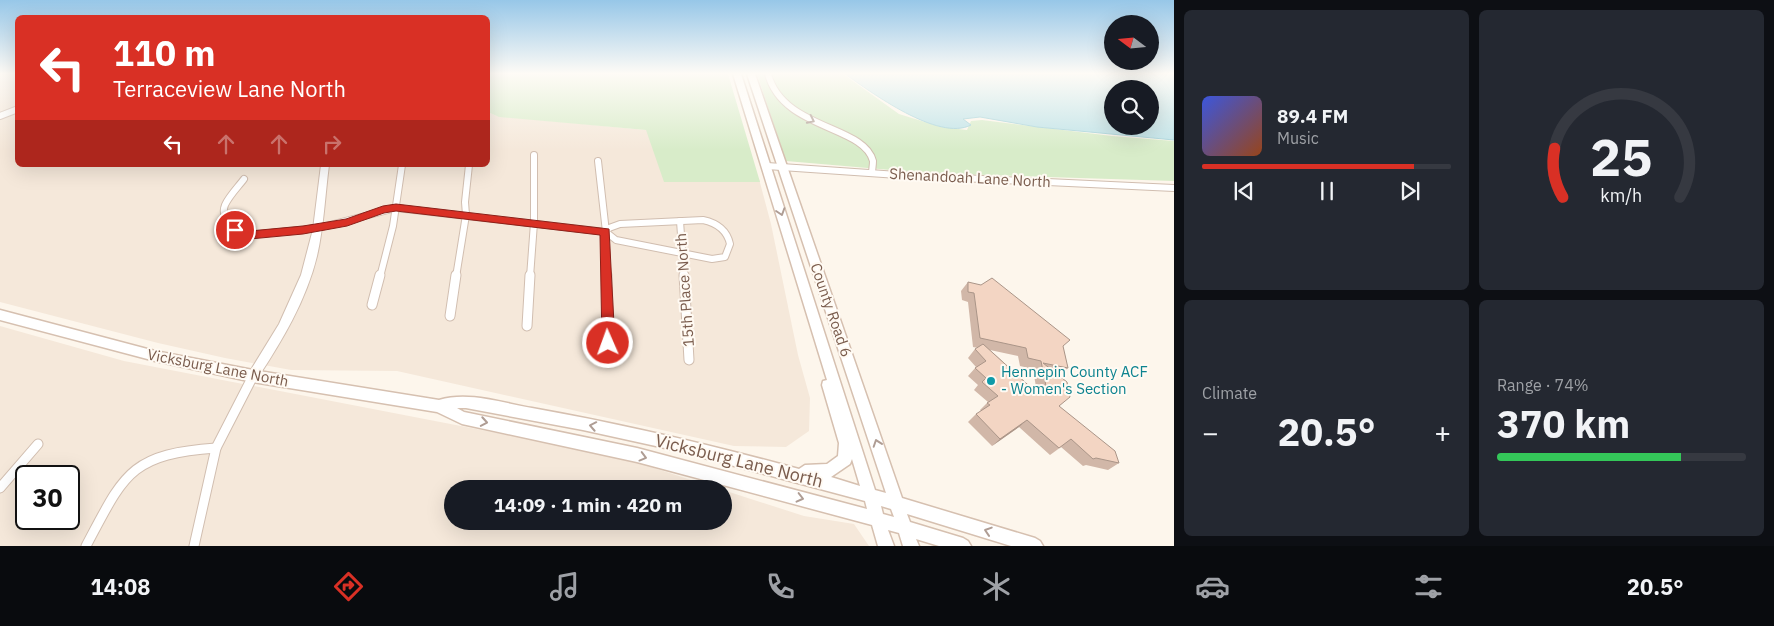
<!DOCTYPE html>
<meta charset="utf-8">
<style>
:root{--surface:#171b24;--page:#242831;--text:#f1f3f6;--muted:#9ea1a6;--line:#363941;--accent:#d93025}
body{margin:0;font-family:"IBM Plex Sans",sans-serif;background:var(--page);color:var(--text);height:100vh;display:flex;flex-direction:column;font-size:19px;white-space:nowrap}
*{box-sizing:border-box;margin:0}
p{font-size:16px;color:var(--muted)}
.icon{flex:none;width:28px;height:28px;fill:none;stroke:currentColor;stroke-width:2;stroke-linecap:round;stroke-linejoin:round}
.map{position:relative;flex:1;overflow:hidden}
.drawer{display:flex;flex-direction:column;gap:10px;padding:10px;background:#0d0f14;width:600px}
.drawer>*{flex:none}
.guide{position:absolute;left:15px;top:15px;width:475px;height:152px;border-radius:8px;box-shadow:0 5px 20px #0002;background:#d93025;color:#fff;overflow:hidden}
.needle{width:32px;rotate:286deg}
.controls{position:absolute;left:1104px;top:15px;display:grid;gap:10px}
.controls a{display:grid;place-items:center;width:55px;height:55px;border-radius:50%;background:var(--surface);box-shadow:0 5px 20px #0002;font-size:25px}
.speed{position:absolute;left:15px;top:465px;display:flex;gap:10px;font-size:25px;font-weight:700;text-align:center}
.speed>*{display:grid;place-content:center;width:65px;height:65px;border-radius:50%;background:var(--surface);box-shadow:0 5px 20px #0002;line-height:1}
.speed .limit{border:2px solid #111;border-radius:8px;background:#fff;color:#111}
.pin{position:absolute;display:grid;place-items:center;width:42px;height:42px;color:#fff;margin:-21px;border:2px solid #fff;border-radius:50%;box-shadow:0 1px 5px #0007}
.me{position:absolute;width:55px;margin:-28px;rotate:358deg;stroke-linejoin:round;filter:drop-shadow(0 0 4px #0008)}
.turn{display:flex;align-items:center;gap:18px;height:105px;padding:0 15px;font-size:22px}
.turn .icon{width:65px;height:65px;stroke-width:2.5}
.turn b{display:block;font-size:35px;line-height:42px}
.lanes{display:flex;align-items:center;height:48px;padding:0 15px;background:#0003;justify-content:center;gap:25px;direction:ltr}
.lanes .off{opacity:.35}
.big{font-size:38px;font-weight:800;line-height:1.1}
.drawer .widget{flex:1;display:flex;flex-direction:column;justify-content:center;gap:8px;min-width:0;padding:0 18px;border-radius:8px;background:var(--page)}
.drawer .dial{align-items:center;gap:0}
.dial svg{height:130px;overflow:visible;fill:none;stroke:var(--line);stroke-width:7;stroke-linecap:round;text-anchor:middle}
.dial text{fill:var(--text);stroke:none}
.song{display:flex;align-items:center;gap:15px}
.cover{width:60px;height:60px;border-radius:8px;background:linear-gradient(135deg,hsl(230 70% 55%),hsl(20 70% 35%))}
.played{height:5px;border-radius:2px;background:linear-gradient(90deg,var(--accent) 85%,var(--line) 85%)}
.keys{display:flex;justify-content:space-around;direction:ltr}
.heat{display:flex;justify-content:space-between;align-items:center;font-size:28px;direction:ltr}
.charge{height:8px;border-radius:4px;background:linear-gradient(90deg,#34c759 74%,var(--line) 0)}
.drawer .tiles{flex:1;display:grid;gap:10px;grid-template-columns:repeat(2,1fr)}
.trip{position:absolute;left:444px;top:480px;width:288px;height:50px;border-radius:25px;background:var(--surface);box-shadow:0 5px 20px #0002;font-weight:800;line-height:50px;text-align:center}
.tabs{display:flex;height:80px;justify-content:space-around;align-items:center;background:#090b0e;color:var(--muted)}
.tabs .icon{width:35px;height:35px}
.tabs .on{color:var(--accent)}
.tabs b{font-size:22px;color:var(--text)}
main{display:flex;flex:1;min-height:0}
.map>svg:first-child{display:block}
.residential{fill:#f5e8da;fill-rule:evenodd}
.green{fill:#d8ecc9}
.water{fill:#bfe3e8;stroke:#a5d3da;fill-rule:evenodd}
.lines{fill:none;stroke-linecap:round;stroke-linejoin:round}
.minor-far1-casing{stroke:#d1beb0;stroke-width:8}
.minor-casing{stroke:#d1beb0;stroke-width:11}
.tertiary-casing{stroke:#d1beb0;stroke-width:2}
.secondary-casing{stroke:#d6c0b0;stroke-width:3}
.minor-far1{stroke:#fff;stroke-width:6}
.minor{stroke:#fff;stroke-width:9}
.tertiary{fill:#fff;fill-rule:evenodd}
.secondary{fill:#fff;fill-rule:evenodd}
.wall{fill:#d1b7a8;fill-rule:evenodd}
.shaded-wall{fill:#aa9588}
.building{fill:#f3d5c3;stroke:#aa9588}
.oneway{stroke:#af9d94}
.route{fill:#d93025;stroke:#8d1f18}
.culture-dot{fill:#0f9aa8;stroke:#fffaf3;stroke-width:2}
.labels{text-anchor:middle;stroke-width:4;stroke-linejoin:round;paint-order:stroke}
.street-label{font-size:15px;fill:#7a5c4d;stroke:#fffaf3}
.culture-label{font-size:15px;fill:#0d838f;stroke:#fffaf3;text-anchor:start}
.near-street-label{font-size:18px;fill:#7a5c4d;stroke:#fffaf3}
</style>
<main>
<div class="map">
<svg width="1174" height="546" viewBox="0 0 1174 546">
<rect width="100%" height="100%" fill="#fdf6ec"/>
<g class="residential">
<polygon points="0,74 17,74 18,165 488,165 488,112 497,116 646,130 759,179 771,224 798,355 810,398 809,431 786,447 734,446 397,371 291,370 225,358 158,343 0,302"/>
<path d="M0 326 124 361 617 456 719 489H452V521H722L723 490 804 516 854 524 869 546H0ZM26 476H69V519H26Z"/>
</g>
<g class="green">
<polygon points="488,74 728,74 760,182 664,182 646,130 499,117 488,112"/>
<polygon points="757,74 843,74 899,114 941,127 967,130 971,121 982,120 1112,136 1174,141 1174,181 926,173 786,161"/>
</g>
<path class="water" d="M845 74H1174V140L1037 127 980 117 963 119 971 125C938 142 871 92 845 74ZM1112 89H1150V126H1112Z"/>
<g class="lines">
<defs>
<g id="minor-far1">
<path d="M768 74C783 130 864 125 873 161 873 165 872 170 872 173"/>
<polyline points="0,116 18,109"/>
<polyline points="598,161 606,232 607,277"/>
<polyline points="767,166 898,175 1174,188"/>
<path d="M244 179C238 187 229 196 225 205 219 220 238 233 250 235L318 228 396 208 606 232"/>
<path d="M703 220C717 223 727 230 730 244L725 257 712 259 616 240 606 232 609 228 620 224Z"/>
<polyline points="680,221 684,277"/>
<polyline points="380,277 393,226 402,165"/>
<polyline points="456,277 466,215 465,202 469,165"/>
<polyline points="530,277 534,223 534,155"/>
</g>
<g id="minor">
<polyline points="607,275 609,343"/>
<polyline points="684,275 689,360"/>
<polyline points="372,305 380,275"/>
<polyline points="450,316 456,275"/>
<polyline points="527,326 530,275"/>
<polyline points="0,488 38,444"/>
<path d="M86 546C124 475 129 454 216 448"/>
<polyline points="194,546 216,448 253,376"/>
</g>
<path id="tertiary" d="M321 165H329C325 195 324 226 317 256 306 301 282 341 257 379L253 381 249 379 247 376 279 324 301 275 313 229Z"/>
<path id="secondary" d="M733 74H741L875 490 886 493 747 74H755L902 498 1035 538 1040 541 1043 546H1011L907 514 910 522 963 538 968 541 971 546H939L916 539 919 546H903L899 533 888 530 894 546H878L872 525 637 462 462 424 437 412 253 382 155 361 0 320V310L155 351 253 370 439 400C469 391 502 403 532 408 622 424 711 445 799 469L805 465 827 464 838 456 839 443 822 385 823 381 827 380ZM457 408H466L583 430 674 450 865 501 867 509 637 448 464 412ZM852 459 860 486 831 477 850 464ZM881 506 891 509 894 517 883 514Z"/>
</defs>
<use href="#minor-far1" class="minor-far1-casing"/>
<use href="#minor" class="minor-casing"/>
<use href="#tertiary" class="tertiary-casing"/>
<use href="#secondary" class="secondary-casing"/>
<use href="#minor-far1" class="minor-far1"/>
<use href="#minor" class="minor"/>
<use href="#tertiary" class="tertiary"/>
<use href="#secondary" class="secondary"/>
</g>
<path class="wall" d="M968 282 1063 347 1068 368 1059 376V406L1119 463 1108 470 1086 465 1083 466 1061 447 1050 455 1019 427 992 446 968 422 976 414 981 411 980 410 988 402 974 390 978 385 968 376 976 367 968 358 975 349 978 348 973 347 968 302 962 300 961 291ZM990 350 1018 356 1020 366 1033 369 1037 393Z"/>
<polygon class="shaded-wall" points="1027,420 1019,427 992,446 1000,439"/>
<polygon class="building" points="992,278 1070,340 1063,346 1068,368 1043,363 1067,382 1070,397 1059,406 1115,451 1119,463 1096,458 1093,459 1071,439 1059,448 1027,420 1000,439 976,414 990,405 987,403 998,396 982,382 986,378 975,368 986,361 975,349 983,344 1037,393 1046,386 1041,361 1028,358 1026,348 980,338 974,293 968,292 968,282 981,285"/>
<defs><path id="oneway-chevron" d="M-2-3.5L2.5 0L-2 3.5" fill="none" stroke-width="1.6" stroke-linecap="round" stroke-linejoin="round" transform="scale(1.25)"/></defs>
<g class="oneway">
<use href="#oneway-chevron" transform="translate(811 120) rotate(26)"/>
<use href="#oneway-chevron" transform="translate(781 212) rotate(72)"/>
<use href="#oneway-chevron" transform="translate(484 422) rotate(10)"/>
<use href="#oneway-chevron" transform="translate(593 426) rotate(-169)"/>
<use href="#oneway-chevron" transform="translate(877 443) rotate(-109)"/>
<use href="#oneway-chevron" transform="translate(643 457) rotate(15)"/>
<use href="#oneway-chevron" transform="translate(800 498) rotate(14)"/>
<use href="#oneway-chevron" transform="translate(988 531) rotate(-162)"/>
</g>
<linearGradient id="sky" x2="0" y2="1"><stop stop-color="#97c7e8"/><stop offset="0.49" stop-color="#fefbf6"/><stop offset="1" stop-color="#fefbf6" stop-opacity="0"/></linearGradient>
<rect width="1174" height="150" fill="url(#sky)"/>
<polygon class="route" points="396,204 609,229 615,343 613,347 608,348 604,347 602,343 600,235 396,211 384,213 347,226 303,234 250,239 231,233 230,230 235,227 250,231 303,226 346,219 383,206"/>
<circle class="culture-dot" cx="991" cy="381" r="5"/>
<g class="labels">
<g class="street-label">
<text transform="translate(970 178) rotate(3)" y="5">Shenandoah Lane North</text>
<text transform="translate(685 290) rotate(-94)" y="5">15th Place North</text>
<text transform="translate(831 310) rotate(71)" y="5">County Road 6</text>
<text transform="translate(218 368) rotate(11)" y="5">Vicksburg Lane North</text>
</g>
<g class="culture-label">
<text x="1001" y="377">Hennepin County ACF<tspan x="1001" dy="17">- Women's Section</tspan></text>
</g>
<g class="near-street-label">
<text transform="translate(739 461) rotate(14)" y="6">Vicksburg Lane North</text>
</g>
</g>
</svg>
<div class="controls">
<a><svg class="needle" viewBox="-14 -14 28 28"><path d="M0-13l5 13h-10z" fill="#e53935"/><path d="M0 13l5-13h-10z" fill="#9ea1a6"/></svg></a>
<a><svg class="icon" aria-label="search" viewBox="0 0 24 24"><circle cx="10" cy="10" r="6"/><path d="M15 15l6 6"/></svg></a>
</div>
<div class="speed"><div class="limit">30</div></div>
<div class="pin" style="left:235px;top:230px;background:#d93025"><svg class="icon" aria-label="arrive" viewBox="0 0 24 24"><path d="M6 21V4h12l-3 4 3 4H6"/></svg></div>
<svg class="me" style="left:608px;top:343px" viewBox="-20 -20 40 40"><circle r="17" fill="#d93025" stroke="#fff" stroke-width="3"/><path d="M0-11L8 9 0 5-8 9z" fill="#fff"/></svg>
<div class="trip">14:09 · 1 min · 420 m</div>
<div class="guide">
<div class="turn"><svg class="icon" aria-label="left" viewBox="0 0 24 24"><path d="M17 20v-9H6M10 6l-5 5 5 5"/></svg><div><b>110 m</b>Terraceview Lane North</div></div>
<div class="lanes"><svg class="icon" aria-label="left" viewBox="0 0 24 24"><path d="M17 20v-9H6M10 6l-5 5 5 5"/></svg><svg class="icon off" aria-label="ahead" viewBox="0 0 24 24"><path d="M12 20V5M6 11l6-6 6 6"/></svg><svg class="icon off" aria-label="ahead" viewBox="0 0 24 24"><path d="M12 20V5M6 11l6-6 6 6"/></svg><svg class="icon off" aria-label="right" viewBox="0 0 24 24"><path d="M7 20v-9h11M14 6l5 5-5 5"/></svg></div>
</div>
</div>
<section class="drawer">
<div class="tiles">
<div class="widget">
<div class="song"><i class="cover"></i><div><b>89.4 FM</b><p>Music</p></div></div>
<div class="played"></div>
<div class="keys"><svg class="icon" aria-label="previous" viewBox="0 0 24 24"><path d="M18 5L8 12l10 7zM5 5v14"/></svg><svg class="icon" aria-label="pause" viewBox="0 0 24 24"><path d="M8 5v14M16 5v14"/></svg><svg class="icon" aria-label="next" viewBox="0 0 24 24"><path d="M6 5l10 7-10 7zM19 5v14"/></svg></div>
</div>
<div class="widget dial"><svg viewBox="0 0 100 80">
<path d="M14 69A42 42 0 1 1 86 69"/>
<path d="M14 69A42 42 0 0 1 9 39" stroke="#d93025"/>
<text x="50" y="56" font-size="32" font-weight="700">25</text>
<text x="50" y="72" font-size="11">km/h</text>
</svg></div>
<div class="widget"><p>Climate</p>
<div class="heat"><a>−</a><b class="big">20.5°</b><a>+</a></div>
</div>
<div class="widget"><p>Range · 74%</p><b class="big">370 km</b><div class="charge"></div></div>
</div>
</section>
</main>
<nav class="tabs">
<b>14:08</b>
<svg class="icon on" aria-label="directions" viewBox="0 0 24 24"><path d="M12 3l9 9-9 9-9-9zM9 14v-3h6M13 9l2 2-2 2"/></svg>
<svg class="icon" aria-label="music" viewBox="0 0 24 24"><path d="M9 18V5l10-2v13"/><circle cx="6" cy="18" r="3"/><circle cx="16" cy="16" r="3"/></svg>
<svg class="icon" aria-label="phone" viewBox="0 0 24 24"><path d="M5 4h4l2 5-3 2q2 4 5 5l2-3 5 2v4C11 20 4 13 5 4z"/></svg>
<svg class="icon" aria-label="climate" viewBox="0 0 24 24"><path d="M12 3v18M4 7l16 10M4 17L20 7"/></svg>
<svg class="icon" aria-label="car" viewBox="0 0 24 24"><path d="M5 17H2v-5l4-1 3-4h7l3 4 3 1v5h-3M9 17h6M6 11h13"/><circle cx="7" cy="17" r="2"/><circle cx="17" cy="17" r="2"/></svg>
<svg class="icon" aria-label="filters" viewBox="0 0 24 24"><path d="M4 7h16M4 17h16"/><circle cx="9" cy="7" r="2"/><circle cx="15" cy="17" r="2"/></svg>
<b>20.5°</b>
</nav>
